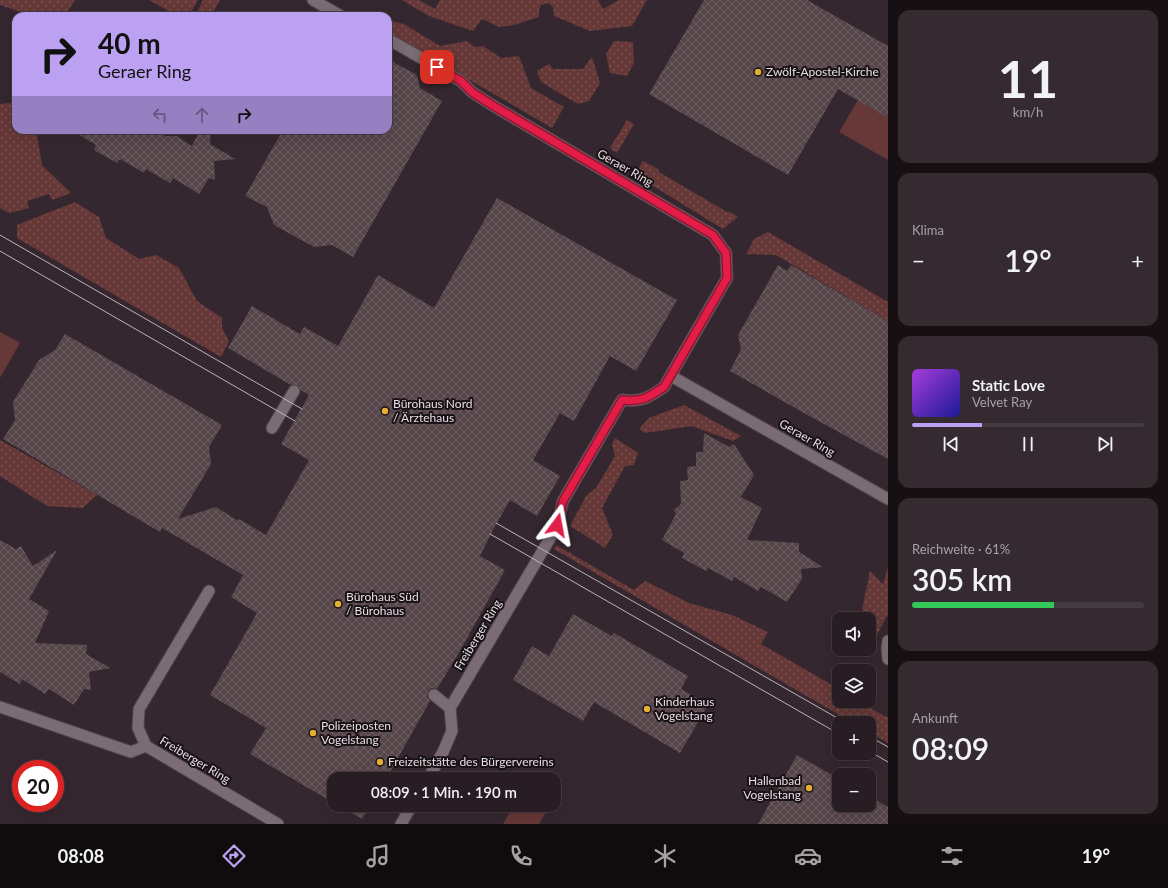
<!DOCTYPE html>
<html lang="de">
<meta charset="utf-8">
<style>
:root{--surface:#281d23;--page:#342a30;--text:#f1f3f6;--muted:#a5a2a6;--line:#443b41;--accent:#bca0f2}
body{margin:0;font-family:Lato,sans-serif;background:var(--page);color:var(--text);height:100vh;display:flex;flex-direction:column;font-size:15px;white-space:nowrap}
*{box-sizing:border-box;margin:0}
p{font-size:13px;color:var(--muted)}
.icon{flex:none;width:22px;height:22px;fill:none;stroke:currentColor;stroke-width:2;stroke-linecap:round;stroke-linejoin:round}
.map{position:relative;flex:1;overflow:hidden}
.details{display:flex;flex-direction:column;gap:10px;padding:10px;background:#161013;width:280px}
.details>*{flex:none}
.top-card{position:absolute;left:12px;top:12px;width:380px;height:122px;border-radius:12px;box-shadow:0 4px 16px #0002,0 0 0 1px var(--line);background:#bca0f2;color:#111;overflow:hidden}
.buttons{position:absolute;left:832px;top:612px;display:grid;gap:8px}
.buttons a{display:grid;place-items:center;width:44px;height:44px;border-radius:8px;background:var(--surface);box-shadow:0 4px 16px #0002,0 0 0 1px var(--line);font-size:20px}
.speed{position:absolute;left:12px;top:760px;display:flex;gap:8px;font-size:20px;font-weight:700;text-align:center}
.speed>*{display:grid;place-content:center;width:52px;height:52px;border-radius:50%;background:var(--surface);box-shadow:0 4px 16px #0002,0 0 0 1px var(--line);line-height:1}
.speed .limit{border:6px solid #d22;background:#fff;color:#111}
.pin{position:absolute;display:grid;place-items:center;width:34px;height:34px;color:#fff;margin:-17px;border-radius:8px;box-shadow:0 2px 6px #0006}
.me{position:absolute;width:44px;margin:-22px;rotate:13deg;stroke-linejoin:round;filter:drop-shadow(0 0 3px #0008)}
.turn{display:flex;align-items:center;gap:14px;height:84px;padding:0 20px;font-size:18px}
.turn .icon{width:52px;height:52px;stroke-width:2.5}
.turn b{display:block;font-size:28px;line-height:34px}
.lanes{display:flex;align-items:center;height:38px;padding:0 20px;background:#0003;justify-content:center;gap:20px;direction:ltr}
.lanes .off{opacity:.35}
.big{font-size:30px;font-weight:600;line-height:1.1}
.details .widget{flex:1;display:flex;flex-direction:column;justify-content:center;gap:6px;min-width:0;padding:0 14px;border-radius:12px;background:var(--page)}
.details .dial{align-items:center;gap:0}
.dial b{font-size:52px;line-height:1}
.song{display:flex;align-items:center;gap:12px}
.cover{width:48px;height:48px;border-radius:6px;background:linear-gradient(135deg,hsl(280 70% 55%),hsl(240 70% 35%))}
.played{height:4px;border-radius:2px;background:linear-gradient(90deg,var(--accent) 30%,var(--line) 30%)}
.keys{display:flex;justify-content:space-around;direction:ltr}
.heat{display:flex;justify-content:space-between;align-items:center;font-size:22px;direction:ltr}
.charge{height:6px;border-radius:3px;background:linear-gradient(90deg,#34c759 61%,var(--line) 0)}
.trip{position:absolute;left:327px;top:772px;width:234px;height:40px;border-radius:12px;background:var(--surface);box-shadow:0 4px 16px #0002,0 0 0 1px var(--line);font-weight:600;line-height:40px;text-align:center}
.dock{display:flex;height:64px;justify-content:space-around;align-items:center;background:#100c0e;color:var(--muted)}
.dock .icon{width:28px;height:28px}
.dock .active{color:var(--accent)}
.dock b{font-size:18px;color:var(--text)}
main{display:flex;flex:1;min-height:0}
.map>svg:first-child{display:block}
.grass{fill:url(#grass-dots)}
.garden{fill:#663837}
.building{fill:url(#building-cross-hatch)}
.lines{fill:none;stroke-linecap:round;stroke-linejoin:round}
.service-casing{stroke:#51454c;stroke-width:13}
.minor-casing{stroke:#51454c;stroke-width:13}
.service{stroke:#7b6b74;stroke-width:11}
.minor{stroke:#7b6b74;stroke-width:11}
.tram{stroke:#beb3ba;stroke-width:1}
.route-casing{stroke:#92132f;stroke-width:10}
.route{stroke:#e11d48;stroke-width:7}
.poi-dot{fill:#e4ae35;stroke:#181216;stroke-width:1.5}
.labels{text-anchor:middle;stroke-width:4;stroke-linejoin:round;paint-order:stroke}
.poi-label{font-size:12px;fill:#e7dde3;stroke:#181216;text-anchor:start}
.street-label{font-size:12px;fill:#e7dde3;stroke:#181216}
</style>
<main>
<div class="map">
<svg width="888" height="824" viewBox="0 0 888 824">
<defs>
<pattern id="grass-dots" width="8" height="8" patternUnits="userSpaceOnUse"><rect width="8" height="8" fill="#663837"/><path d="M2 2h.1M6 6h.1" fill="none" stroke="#7c5454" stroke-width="1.8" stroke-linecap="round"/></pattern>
<pattern id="building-cross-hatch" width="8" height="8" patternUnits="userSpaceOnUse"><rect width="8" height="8" fill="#564549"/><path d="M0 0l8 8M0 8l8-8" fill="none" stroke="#6e5f63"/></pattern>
</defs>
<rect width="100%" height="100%" fill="#35272f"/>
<g class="grass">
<polygon points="0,0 75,0 65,16 33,16 0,5"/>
<polygon points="149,0 198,0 189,16 177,16"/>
<polygon points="203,0 220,0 211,16 195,16"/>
<polygon points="402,0 419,0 435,9 440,0 598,0 603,9 619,0 647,0 632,26 590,31 554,16 553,7 548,3 541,5 539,10 539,17 514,25 499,27 482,19 473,31 429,16"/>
<polygon points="388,20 404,24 440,46 467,41 475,47 483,46 501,58 519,56 531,88 564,107 552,128 388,32"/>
<polygon points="614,41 633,42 634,63 627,76 610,73 606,54"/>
<polygon points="592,57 600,83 589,101 578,104 541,82 537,71 549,64 553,69 583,69"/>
<polygon points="16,102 16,130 36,130 42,165 71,193 52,200 49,194 27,201 29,208 9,213 0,208 0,104"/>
<polygon points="627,120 634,124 617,153 610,148"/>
<polygon points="643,161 658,169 659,172 727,212 730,212 738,217 723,229 635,175"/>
<polygon points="75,202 99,217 106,238 139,259 156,255 179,268 197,301 222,318 222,328 229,341 221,357 17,238 17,225"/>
<polygon points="768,232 888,302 888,321 776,255 746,254 754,239"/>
<polygon points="684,405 741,436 733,441 692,426 645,433 639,429 649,418"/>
<polygon points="615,438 638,453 634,465 625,466 602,508 613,535 605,548 570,526 586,496 596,488 615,456 612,444"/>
<polygon points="0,440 97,495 83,508 47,506 0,476"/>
<polygon points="556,545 634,590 645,581 689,603 732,615 768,632 761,644 839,689 839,701 859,701 888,718 888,743 869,732 869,723 853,723 554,549"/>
<polygon points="888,567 888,614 872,644 869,645 869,619 860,619 870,571 883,584"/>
</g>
<g class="garden">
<polygon points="858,100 888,118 888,160 839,132"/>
<polygon points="0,332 20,343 0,378"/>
<polygon points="514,805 550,805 539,824 503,824"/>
</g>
<g class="building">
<polygon points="704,0 807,0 888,46 888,118 838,89 788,175 649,94"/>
<polygon points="388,59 417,75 420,88 442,101 353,257 332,245 314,247 274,225 267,207 245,196 283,130 388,130"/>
<polygon points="71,130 154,130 165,136 177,136 192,146 200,130 211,130 210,144 235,159 214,161 215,180 209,178 199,194 173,178 170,183 146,169 144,173 120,159 117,163 94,150 96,145"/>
<polygon points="497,198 677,300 636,371 610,356 574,421 560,413 533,460 560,476 537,516 510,500 494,528 480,556 505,570 461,649 437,689 432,688 428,691 427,697 430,701 386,779 334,779 334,803 250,754 266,728 210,695 257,613 231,597 243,575 162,528 160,532 3,439 15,420 13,402 39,360 55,350 65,334 222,425 209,447 211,464 178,519 216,507 238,521 239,519 266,535 309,460 281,444 309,395 301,390 297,385 291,385 228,348 252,306 300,334 304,327 338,346 378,275 434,308"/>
<polygon points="778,265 787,271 791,265 888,321 888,459 804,413 730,371 741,349 738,335"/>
<polygon points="704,433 729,447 734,444 754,475 741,497 762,508 747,540 799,543 799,552 823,567 801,569 802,579 787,602 761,587 758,591 734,577 732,581 708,568 706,571 682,558 684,553 662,540 676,514 674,510 681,504 680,481 688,480 687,467 696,466 696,452 703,452"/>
<polygon points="0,540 16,549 21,546 33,566 57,550 29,599 49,611 35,643 87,645 86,654 110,668 89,672 91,690 84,689 74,705 49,689 45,694 22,679 20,684 0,672"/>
<polygon points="573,614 612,636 614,633 688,676 681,689 708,705 680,753 594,702 583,721 513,680 532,646 549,656"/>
<polygon points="797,755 839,779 839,805 869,805 869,796 888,807 888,824 758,824"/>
<polygon points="338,805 371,805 362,819"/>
</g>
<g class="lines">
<defs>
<g id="service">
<polyline points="313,0 341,16"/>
<path d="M388 39 461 81 472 92 492 105 713 235 726 253 727 278 664 387C648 398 642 402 622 400L563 501 557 525 549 540 450 708 452 731 443 752 428 779"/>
<polyline points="671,376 888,499"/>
<polyline points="272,428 294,391"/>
<polyline points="209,591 139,709 138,728 146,746 278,824"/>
<polyline points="434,695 450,708"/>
<polyline points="0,707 131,752 146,746"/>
<polyline points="401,824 412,805"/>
</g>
<polyline id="minor" points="888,641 887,648 888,659"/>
</defs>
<use href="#service" class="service-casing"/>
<use href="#minor" class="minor-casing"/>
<use href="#service" class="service"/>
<use href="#minor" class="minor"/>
<g class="tram">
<polyline points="0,235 302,409"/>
<polyline points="0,251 295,421"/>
<polyline points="496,523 846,723"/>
<polyline points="490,534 839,734"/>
<polyline points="869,736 888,747"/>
<polyline points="869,751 888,762"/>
</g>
</g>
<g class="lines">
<defs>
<path id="route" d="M437 67 461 81 472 92 492 105 713 235 726 253 727 278 664 387C647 398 643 402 622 400L563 501 557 525"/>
</defs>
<use href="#route" class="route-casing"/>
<use href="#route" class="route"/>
</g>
<g class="poi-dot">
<circle cx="758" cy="72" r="4"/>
<circle cx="385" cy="411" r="4"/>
<circle cx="338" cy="604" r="4"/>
<circle cx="647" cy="709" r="4"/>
<circle cx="313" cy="733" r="4"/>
<circle cx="380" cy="762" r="4"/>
<circle cx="809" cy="788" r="4"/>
</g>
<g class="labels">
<g class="poi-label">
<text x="766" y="76">Zwölf-Apostel-Kirche</text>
<text x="393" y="408">Bürohaus Nord<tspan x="393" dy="14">/ Ärztehaus</tspan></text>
<text x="346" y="601">Bürohaus Süd<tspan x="346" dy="14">/ Bürohaus</tspan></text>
<text x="655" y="706">Kinderhaus<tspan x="655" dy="14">Vogelstang</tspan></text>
<text x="321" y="730">Polizeiposten<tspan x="321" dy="14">Vogelstang</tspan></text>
<text x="388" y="766">Freizeitstätte des Bürgervereins</text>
<text x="801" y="785" text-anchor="end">Hallenbad<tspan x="801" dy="14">Vogelstang</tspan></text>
</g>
<g class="street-label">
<text transform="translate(625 168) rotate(30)" y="4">Geraer Ring</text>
<text transform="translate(807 438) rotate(30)" y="4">Geraer Ring</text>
<text transform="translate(478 635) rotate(-59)" y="4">Freiberger Ring</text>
<text transform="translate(195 760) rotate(31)" y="4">Freiberger Ring</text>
</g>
</g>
</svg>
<div class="buttons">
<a><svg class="icon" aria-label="sound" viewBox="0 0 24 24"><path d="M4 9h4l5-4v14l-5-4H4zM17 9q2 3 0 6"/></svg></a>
<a><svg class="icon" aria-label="layers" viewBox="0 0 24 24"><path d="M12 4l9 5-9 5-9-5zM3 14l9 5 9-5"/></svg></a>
<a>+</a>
<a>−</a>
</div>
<div class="speed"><div class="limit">20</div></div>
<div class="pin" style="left:437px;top:67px;background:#d93025"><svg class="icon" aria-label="arrive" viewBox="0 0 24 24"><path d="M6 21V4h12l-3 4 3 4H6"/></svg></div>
<svg class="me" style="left:557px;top:525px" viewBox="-20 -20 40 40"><path d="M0-17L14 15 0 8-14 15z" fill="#e11d48" stroke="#fff" stroke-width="4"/></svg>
<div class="trip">08:09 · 1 Min. · 190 m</div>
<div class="top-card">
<div class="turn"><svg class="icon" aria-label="right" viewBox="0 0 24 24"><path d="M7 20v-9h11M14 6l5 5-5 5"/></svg><div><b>40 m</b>Geraer Ring</div></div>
<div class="lanes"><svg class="icon off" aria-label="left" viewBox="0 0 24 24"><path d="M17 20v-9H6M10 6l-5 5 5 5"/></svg><svg class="icon off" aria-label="ahead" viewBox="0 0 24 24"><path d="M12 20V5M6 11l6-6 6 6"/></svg><svg class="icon" aria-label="right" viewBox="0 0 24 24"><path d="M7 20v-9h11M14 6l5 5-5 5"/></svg></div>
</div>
</div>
<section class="details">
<div class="widget dial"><b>11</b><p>km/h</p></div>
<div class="widget"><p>Klima</p>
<div class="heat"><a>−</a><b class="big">19°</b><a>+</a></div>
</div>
<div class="widget">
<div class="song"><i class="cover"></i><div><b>Static Love</b><p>Velvet Ray</p></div></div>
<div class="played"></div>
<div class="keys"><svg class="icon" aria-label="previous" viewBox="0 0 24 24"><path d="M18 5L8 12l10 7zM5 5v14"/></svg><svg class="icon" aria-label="pause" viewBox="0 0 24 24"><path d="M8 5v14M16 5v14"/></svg><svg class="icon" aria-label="next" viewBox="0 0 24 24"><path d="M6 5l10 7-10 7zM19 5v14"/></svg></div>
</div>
<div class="widget"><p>Reichweite · 61%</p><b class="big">305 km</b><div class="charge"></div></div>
<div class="widget"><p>Ankunft</p><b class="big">08:09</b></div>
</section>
</main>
<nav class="dock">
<b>08:08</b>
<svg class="icon active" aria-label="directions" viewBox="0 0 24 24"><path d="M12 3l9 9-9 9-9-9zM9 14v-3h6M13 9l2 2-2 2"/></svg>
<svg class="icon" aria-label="music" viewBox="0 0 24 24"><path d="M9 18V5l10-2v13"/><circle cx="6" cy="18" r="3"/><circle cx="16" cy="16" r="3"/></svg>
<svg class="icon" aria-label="phone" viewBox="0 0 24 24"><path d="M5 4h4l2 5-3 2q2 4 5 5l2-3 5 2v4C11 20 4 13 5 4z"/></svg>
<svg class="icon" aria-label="climate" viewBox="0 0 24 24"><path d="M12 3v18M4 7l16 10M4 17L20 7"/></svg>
<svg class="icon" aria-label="car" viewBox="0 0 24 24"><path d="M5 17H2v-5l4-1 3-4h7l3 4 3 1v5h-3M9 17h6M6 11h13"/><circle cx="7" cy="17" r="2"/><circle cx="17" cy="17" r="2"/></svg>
<svg class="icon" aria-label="filters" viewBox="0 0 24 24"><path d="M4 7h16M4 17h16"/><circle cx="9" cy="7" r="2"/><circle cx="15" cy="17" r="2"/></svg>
<b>19°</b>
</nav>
